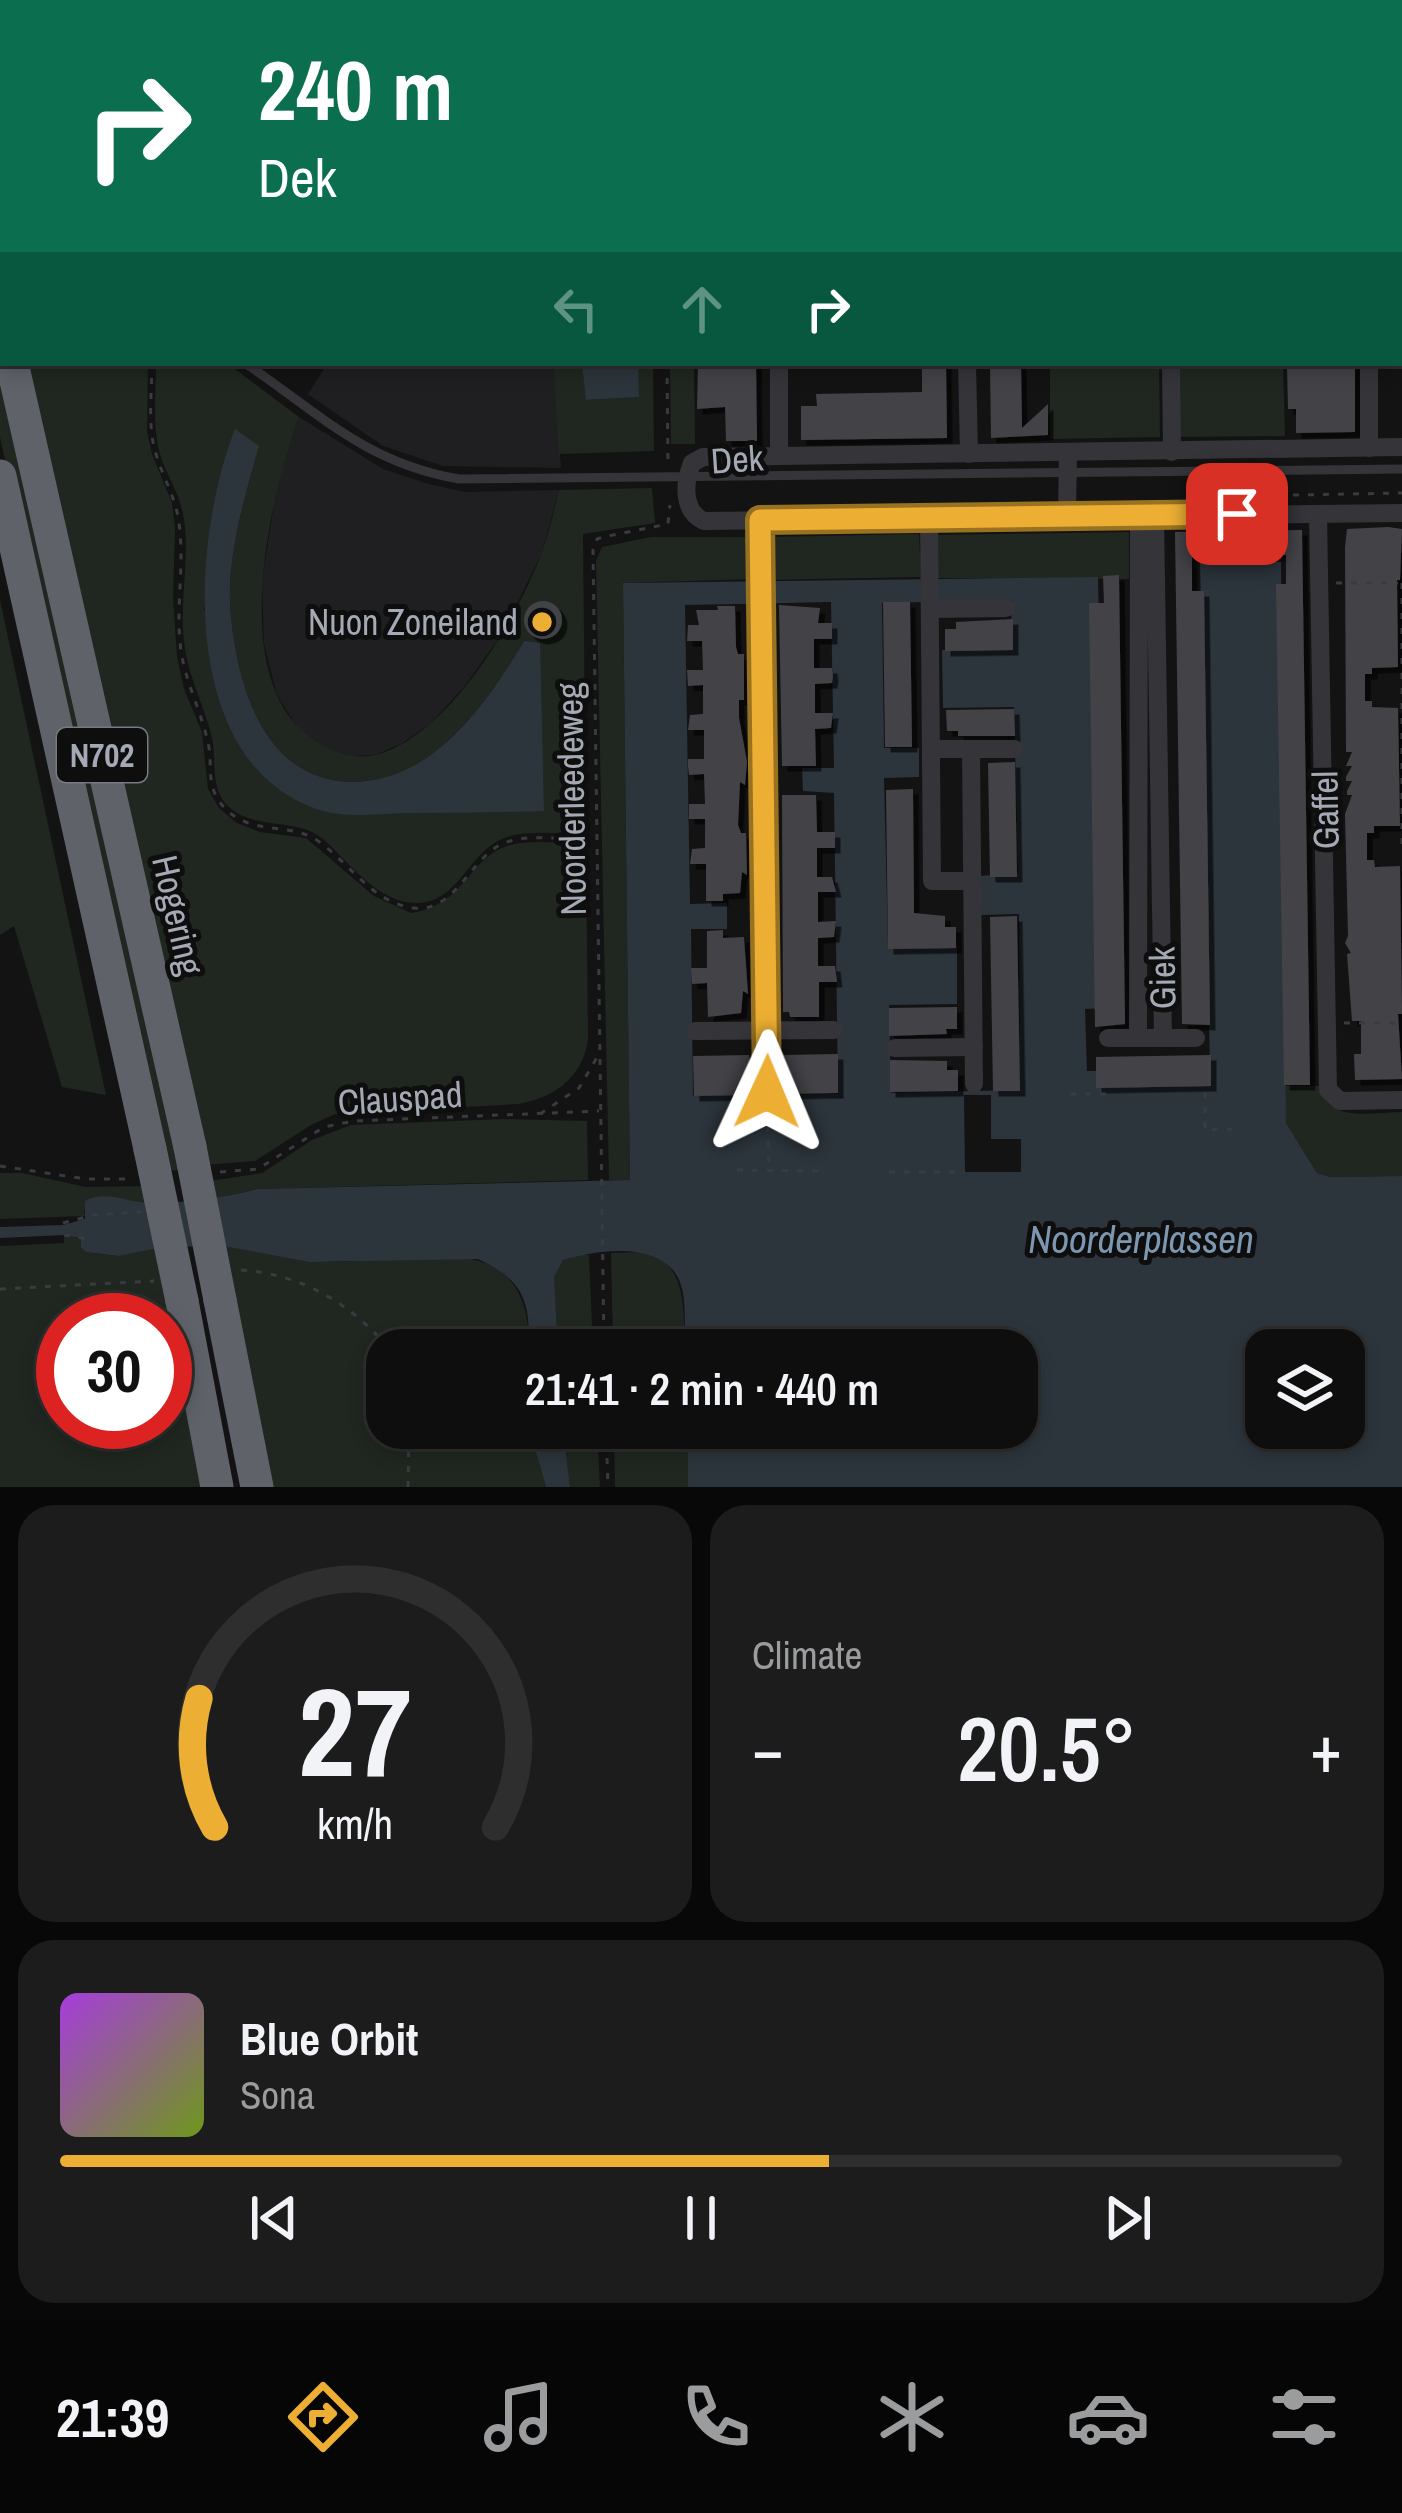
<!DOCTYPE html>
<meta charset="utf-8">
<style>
:root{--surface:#0e0e0f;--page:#1c1c1d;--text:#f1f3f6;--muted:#9b9c9e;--line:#2e2e2f;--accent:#ecaf33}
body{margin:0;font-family:"Archivo Narrow",sans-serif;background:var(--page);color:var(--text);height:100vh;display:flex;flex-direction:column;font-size:45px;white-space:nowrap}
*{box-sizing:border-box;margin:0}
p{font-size:39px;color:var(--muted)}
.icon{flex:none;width:66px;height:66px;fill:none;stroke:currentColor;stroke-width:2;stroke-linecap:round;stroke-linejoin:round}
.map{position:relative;height:1487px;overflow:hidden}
.details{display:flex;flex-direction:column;gap:18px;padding:18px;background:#080808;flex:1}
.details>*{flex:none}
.guide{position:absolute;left:0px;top:0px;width:1404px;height:366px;box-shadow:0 6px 18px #0003,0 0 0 3px var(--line);background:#0b6e4f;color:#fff;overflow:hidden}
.buttons{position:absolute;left:1245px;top:1329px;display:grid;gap:24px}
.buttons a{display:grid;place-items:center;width:120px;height:120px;border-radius:24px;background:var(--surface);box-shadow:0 6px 18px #0003,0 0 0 3px var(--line);font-size:60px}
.speed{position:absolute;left:36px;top:1293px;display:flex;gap:24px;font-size:60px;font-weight:700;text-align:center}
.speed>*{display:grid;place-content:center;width:156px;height:156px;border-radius:50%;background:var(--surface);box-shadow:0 6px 18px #0003,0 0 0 3px var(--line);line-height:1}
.speed .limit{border:18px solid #d22;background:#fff;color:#111}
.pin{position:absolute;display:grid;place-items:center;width:102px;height:102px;color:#fff;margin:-51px;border-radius:24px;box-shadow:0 6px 18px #0006}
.me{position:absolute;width:132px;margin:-66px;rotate:1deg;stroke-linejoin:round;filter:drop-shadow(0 0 9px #0008)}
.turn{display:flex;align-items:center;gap:42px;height:252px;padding:0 60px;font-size:54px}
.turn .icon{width:156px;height:156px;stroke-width:2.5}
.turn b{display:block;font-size:84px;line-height:102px}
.lanes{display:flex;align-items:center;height:114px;padding:0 60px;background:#0003;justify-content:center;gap:60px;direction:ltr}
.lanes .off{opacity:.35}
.big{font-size:90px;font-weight:600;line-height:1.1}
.details .widget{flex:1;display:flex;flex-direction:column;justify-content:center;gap:18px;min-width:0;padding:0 42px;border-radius:36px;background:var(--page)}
.details .dial{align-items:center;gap:0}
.dial svg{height:312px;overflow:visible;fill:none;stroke:var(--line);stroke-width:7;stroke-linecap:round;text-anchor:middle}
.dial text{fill:var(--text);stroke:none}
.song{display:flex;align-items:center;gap:36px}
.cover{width:144px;height:144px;border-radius:18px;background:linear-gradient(135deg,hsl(280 70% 55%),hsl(80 70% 35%))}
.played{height:12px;border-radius:6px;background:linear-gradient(90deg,var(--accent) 60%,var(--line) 60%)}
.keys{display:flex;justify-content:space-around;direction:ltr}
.heat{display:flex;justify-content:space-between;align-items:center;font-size:66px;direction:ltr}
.details .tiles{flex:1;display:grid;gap:18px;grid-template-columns:1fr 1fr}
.widget:last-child{grid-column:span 2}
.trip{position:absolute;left:366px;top:1329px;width:672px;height:120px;border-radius:36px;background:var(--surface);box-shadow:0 6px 18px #0003,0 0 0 3px var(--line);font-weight:600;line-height:120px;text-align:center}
.menu{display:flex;height:192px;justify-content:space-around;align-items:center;background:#060606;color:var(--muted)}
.menu .icon{width:84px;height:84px}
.menu .selected{color:var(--accent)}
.menu b{font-size:54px;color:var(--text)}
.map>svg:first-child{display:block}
.built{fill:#1f1f21}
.green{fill:#1f2720;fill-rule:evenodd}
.water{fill:#2c353c;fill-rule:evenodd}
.pier{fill:#131314}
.building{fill:#424347;filter:url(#shadow)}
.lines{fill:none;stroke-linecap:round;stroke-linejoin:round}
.path{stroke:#3a3b40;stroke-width:3;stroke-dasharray:6 9;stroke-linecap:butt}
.lane{stroke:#343439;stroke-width:9}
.street{stroke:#343439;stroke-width:18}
.secondary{stroke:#424349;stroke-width:27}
.highway{stroke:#60626a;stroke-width:33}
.highway-bridge{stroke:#60626a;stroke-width:33}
.route-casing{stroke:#997221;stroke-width:30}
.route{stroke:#ecaf33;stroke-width:21}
.poi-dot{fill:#ecaf33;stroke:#0e0e0f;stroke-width:4.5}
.labels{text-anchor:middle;stroke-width:10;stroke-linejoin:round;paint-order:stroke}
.shield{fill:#0e0e0f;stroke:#777a82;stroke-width:3}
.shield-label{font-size:33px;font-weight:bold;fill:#a4a9b4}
.street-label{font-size:36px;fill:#a4a9b4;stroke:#0e0e0f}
.poi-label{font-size:36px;fill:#a4a9b4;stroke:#0e0e0f;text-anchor:end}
.water-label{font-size:39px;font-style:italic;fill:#7c97af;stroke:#0e0e0f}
</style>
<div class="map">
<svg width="1402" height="1487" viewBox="0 0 1402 1487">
<defs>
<filter id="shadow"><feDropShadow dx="5.5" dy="5.5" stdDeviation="0" flood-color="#0009"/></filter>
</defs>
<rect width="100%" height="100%" fill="#131314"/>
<g class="built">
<polygon points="328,363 553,363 561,468 443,466 383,446 308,394"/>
<polygon points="299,417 383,469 429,484 465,492 559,490 542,553 502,634 464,687 430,724 401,744 375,755 350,756 326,749 299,730 277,695 264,644 262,581 279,472"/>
</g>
<g class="green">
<polygon points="158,0 661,0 649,3"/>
<polygon points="0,353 184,1170 162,1171 0,437"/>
<path d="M28 363H148L147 432 152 454 172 503 175 528 173 598 177 656 184 689 202 732 208 789 219 808 237 823 260 832 306 838 374 896 411 913C467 904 468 857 510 845 533 839 562 844 586 844L588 1040C582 1078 554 1098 518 1104L335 1114 311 1125 255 1161 203 1165Z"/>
<path d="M156 363H227L299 417C270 496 227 677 310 737 330 752 354 761 379 754 451 732 517 619 542 552 549 532 554 511 559 490L652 488 655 523 583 534 586 835C560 834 529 829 504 838 469 852 459 901 419 903 379 905 350 863 323 839 296 817 256 831 229 807 209 788 217 761 212 738 204 704 188 677 184 642 179 599 191 556 183 514 179 492 166 475 160 454 152 426 156 392 156 363ZM259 446C244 500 225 561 231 618 235 658 246 706 270 739 310 795 381 792 432 754 471 725 500 683 524 641L544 811 296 800 204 609Z"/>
<polygon points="553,363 582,363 587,400 638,397 638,363 653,363 654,451 559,454"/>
<polygon points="670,363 694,363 695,444 671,444"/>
<polygon points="1050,363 1159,363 1160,437 1050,439"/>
<polygon points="1179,363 1283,363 1285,436 1180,437"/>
<polygon points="1129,532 1129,579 935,578 934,535"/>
<polygon points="919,534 921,577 767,580 767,537"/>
<polygon points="651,537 752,537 754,579 623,583 630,1180 609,1180 596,561 602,547"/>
<polygon points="0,600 106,1095 62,1087 14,926 0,935"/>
<path d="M1285 1086H1320C1329 1124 1371 1112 1402 1112V1176L1330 1177 1317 1173 1286 1123Z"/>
<polygon points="503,1119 587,1121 588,1180 258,1189 207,1200 203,1182 262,1173 312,1140 351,1125"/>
<polygon points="0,1173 22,1173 86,1187 149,1186 152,1203 84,1210 85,1216 0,1219"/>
<path d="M64 1235 82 1238 86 1252 118 1256 163 1247 212 1487H0V1246L64 1243ZM63 1320H165V1422H63Z"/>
<path d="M223 1246C259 1251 296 1262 333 1262 421 1261 531 1222 529 1350H387V1428H529L546 1487H267Z"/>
<path d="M639 1252C689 1259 683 1310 685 1350H613L611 1253Z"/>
<polygon points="580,1255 589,1255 593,1350 558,1350 553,1277 563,1260"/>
<polygon points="563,1428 597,1428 600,1487 570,1487"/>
<polygon points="614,1428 687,1428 688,1487 615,1487"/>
</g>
<g class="water">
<polygon points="582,363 638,363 639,397 586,400"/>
<path d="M235 429 259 446C244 500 225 561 231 617 235 658 246 706 270 739 310 795 381 792 432 754 471 725 500 682 524 641L540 643 544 811C498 812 452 813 406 813 376 814 343 819 314 808 177 758 192 538 235 429Z"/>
<path d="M1200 561 1281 562 1286 1123 1317 1173 1330 1177 1402 1176V1487H688L687 1428H1017V1350H685C684 1332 686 1311 683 1293 674 1239 602 1248 563 1260L554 1277 558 1350H529C530 1300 524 1281 478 1259L310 1262 223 1246 163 1247 119 1256 86 1252 81 1247V1238L64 1235 0 1238V1227L63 1225 85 1219V1201C107 1189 128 1203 151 1203 188 1203 222 1198 258 1189L630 1180 623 583 1098 577 1106 1008 1085 1009 1087 1071 1210 1070ZM1011 600 1012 647 942 650 943 708 1014 707 1018 873 980 876 981 915 1019 914 1020 1090 891 1093 889 1005 957 1004V946L888 947 884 778 919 777V748H884L882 603ZM831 602 834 768H802L803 791 834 793 838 1094 693 1096 691 929H727V903L690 904 685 605ZM1266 1350H1344V1428H1266Z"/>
<polygon points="529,1428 563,1428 570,1487 546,1487"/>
</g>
<polygon class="pier" points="964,1095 991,1095 991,1139 1021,1139 1021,1172 965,1172"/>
<g class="building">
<polygon points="698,363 756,363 757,441 726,441 725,407 697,409"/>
<polygon points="922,363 946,363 947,438 801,440 801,406 817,406 816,394 922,392"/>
<polygon points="990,363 1021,363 1022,428 1048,404 1048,435 991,438"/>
<polygon points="1318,363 1355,363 1355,432 1296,433 1296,409 1288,409 1287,367 1318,367"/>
<polygon points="1388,527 1402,529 1400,580 1397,580 1398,667 1372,668 1372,674 1365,674 1365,701 1372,701 1372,707 1398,708 1400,826 1374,826 1374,833 1367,833 1367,860 1374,860 1375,867 1400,866 1402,1014 1398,1014 1402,1079 1355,1080 1354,1054 1361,1054 1361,1021 1352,1021 1347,954 1351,953 1345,943 1348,936 1345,814 1352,795 1347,795 1347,791 1352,781 1346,781 1346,777 1352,766 1346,766 1352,752 1346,752 1345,547 1347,529"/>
<polygon points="1302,530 1310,1085 1284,1085 1276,584 1286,584 1286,555 1192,557 1192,591 1204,591 1210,1025 1182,1024 1175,532"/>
<polygon points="1119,575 1125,1024 1095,1027 1089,603 1104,603 1103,576"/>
<circle cx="543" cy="620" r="19"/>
<polygon points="883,602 910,602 912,747 885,747"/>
<polygon points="779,605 820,608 818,623 832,623 832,639 814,639 814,668 832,668 833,676 832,683 815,684 815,713 833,713 831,728 815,729 816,766 782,766"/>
<polygon points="717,606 735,606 736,647 738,654 744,654 744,700 739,700 739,718 747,762 745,785 740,782 738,825 741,833 746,833 747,875 742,872 740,893 723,894 723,901 706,901 706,864 690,864 692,849 705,848 705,819 689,819 689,804 705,804 704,774 689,775 688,766 688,759 704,759 704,730 688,730 690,715 703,714 703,685 688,686 687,670 703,670 702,641 687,641 688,625 699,625 696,610 718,610"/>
<polygon points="1013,619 1013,650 945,651 945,629 956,629 956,622"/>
<polygon points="1014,709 1015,736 958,736 958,731 947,731 946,710"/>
<polygon points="1015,762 1017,877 990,877 988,763"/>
<polygon points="913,789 914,913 945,916 945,927 956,927 956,948 888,949 886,790"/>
<polygon points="782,795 816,795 817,832 835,832 835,848 817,848 817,877 832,877 836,892 818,892 818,922 836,921 834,937 818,938 818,966 835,966 837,982 819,982 819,1017 790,1017 789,1012 783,1012"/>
<polygon points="1017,916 1020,1091 993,1091 990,917"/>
<polygon points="723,930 723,938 744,937 748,994 743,991 741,1013 708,1017 707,983 692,984 691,968 707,968 707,931"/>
<polygon points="957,1007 957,1029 946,1029 947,1034 889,1036 889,1008"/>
<polygon points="781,1049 784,1055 838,1054 838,1093 780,1094"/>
<polygon points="749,1055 754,1095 694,1096 693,1056"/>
<polygon points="1211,1055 1211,1086 1096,1088 1096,1057"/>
<polygon points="890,1060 947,1061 947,1070 958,1070 958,1091 890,1092"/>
</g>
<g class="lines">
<g class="path">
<polyline points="660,0 660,3"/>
<polyline points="641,3 645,0"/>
<path d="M152 363C152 392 147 426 156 454 163 478 176 498 179 523 185 566 175 608 181 651 186 685 203 714 209 748 212 767 207 783 219 801 246 839 288 820 318 841 350 863 372 903 414 908 455 912 469 861 500 845 525 832 563 840 591 841"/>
<polyline points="667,363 668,466"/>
<polyline points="1188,497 1402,493"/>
<polyline points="1336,583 1398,583"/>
<polyline points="1402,583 1402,852"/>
<polyline points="1344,1023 1402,1023"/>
<polyline points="1205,1092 1205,1130 1232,1129"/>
<polyline points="1070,1094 1111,1094"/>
<polyline points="767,1111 769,1168"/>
<polyline points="540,1114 579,1088 599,1054"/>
<polyline points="0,1166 86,1179 132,1179"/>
<polyline points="737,1170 827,1171"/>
<polyline points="220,1172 258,1169 324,1127 354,1121 599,1111"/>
<polyline points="889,1172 965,1172"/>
<polyline points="63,1223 94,1215 141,1212"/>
<polyline points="64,1235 93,1240"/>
<path d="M241 1270C302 1274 352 1304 390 1350"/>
<polyline points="0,1289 154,1281"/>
<path d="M484 1350C512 1335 550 1334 578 1350"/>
<polyline points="604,1350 593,550 597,539 603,537 668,524 670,505"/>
<polyline points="606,1428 608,1487"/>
<polyline points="408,1487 409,1428"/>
</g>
<g class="lane">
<polyline points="0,270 3,269"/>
<path d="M245 363C320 414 366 463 459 479L1402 469"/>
</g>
<g class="street">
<polyline points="1360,0 1360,3"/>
<polyline points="779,363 779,456"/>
<polyline points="967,363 969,454"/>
<polyline points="1171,363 1172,452"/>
<path d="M1402 447 703 457 692 463C684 483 682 511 704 521L1402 513"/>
<polyline points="1369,448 1369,363"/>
<polyline points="1318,514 1328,1090 1340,1101 1402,1100"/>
<polyline points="1067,516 1068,452"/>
<polyline points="1139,516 1138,1038 1163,1038 1155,515"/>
<polyline points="929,518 932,881 972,881"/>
<polyline points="760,520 767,1092"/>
<polyline points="930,609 1006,608"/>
<polyline points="931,749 971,749 974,1084"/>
<polyline points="971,749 1014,749"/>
<polyline points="695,1031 834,1030"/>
<polyline points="1108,1038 1138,1038"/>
<polyline points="1163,1038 1196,1038"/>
<polyline points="895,1048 974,1047"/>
</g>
<g class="secondary">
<polyline points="729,3 735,0"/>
<polyline points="813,3 820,0"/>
<polyline points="0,216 3,215"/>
<polyline points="0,254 3,253"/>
</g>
<g class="highway">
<polyline points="147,0 147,3"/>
<polyline points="0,309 3,322"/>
<polyline points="12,363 190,1147"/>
<polyline points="0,476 150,1149"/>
<polyline points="220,1300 257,1487"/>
<polyline points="182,1301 217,1487"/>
</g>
<g class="highway-bridge">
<polyline points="190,1147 220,1300"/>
<polyline points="150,1149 182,1301"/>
</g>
</g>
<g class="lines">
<defs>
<polyline id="route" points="767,1092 760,520 1237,514"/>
</defs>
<use href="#route" class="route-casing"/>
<use href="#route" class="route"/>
</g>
<circle class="poi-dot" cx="542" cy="622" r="12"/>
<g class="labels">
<rect class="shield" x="57" y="728" width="90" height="54" rx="9"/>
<g class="shield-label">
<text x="102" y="767">N702</text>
</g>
<g class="street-label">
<text transform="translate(737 459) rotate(-4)" y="13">Dek</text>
<text transform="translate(571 799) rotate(-91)" y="13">Noorderleedeweg</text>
<text transform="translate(1325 810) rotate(-91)" y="13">Gaffel</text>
<text transform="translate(178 915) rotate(77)" y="13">Hogering</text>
<text transform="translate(1162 978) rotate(-91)" y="13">Giek</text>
<text transform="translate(400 1098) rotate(-4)" y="13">Clauspad</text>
</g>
<g class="poi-label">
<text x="518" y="635">Nuon Zoneiland</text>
</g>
<g class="water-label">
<text x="1141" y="1253">Noorderplassen</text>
</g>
</g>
</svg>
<div class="buttons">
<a><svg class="icon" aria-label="layers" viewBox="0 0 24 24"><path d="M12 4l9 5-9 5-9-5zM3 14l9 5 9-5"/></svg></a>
</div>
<div class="speed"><div class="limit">30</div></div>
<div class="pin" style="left:1237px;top:514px;background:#d93025"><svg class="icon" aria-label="arrive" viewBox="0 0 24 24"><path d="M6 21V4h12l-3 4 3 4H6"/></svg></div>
<svg class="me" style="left:767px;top:1092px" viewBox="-20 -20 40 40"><path d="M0-17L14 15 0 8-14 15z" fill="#ecaf33" stroke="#fff" stroke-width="4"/></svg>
<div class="trip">21:41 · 2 min · 440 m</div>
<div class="guide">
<div class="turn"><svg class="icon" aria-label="right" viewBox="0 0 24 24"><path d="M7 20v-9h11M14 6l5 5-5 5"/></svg><div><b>240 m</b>Dek</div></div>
<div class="lanes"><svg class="icon off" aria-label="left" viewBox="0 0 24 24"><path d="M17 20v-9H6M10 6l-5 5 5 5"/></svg><svg class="icon off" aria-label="ahead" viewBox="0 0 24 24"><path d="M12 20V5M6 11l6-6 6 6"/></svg><svg class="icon" aria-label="right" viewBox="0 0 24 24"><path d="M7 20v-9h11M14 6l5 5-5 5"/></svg></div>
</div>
</div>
<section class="details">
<div class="tiles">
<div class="widget dial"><svg viewBox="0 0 100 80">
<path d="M14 69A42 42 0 1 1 86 69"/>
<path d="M14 69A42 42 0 0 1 10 36" stroke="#ecaf33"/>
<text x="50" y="56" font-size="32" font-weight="700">27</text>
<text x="50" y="72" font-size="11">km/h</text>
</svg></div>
<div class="widget"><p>Climate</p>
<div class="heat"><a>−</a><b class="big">20.5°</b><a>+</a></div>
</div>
<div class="widget">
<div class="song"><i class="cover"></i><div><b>Blue Orbit</b><p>Sona</p></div></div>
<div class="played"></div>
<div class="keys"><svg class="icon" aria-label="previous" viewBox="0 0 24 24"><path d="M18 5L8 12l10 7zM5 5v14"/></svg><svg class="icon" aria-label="pause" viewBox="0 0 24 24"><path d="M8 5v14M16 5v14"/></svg><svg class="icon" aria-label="next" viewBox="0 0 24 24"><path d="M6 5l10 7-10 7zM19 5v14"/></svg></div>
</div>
</div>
</section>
<nav class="menu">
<b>21:39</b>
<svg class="icon selected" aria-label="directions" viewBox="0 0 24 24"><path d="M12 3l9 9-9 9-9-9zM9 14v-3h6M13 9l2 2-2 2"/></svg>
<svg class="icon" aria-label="music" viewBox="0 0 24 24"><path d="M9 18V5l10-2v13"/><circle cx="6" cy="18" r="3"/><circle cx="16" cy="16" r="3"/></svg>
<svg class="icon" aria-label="phone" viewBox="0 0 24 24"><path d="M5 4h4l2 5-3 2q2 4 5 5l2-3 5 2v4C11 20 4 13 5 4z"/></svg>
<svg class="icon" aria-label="climate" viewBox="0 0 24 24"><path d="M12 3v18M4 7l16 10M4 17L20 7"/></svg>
<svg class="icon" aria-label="car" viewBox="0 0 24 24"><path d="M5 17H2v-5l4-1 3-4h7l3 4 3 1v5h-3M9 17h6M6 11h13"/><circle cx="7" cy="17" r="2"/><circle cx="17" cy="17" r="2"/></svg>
<svg class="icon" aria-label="filters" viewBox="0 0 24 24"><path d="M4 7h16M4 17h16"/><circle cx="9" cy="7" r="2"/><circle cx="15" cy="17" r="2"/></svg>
</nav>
